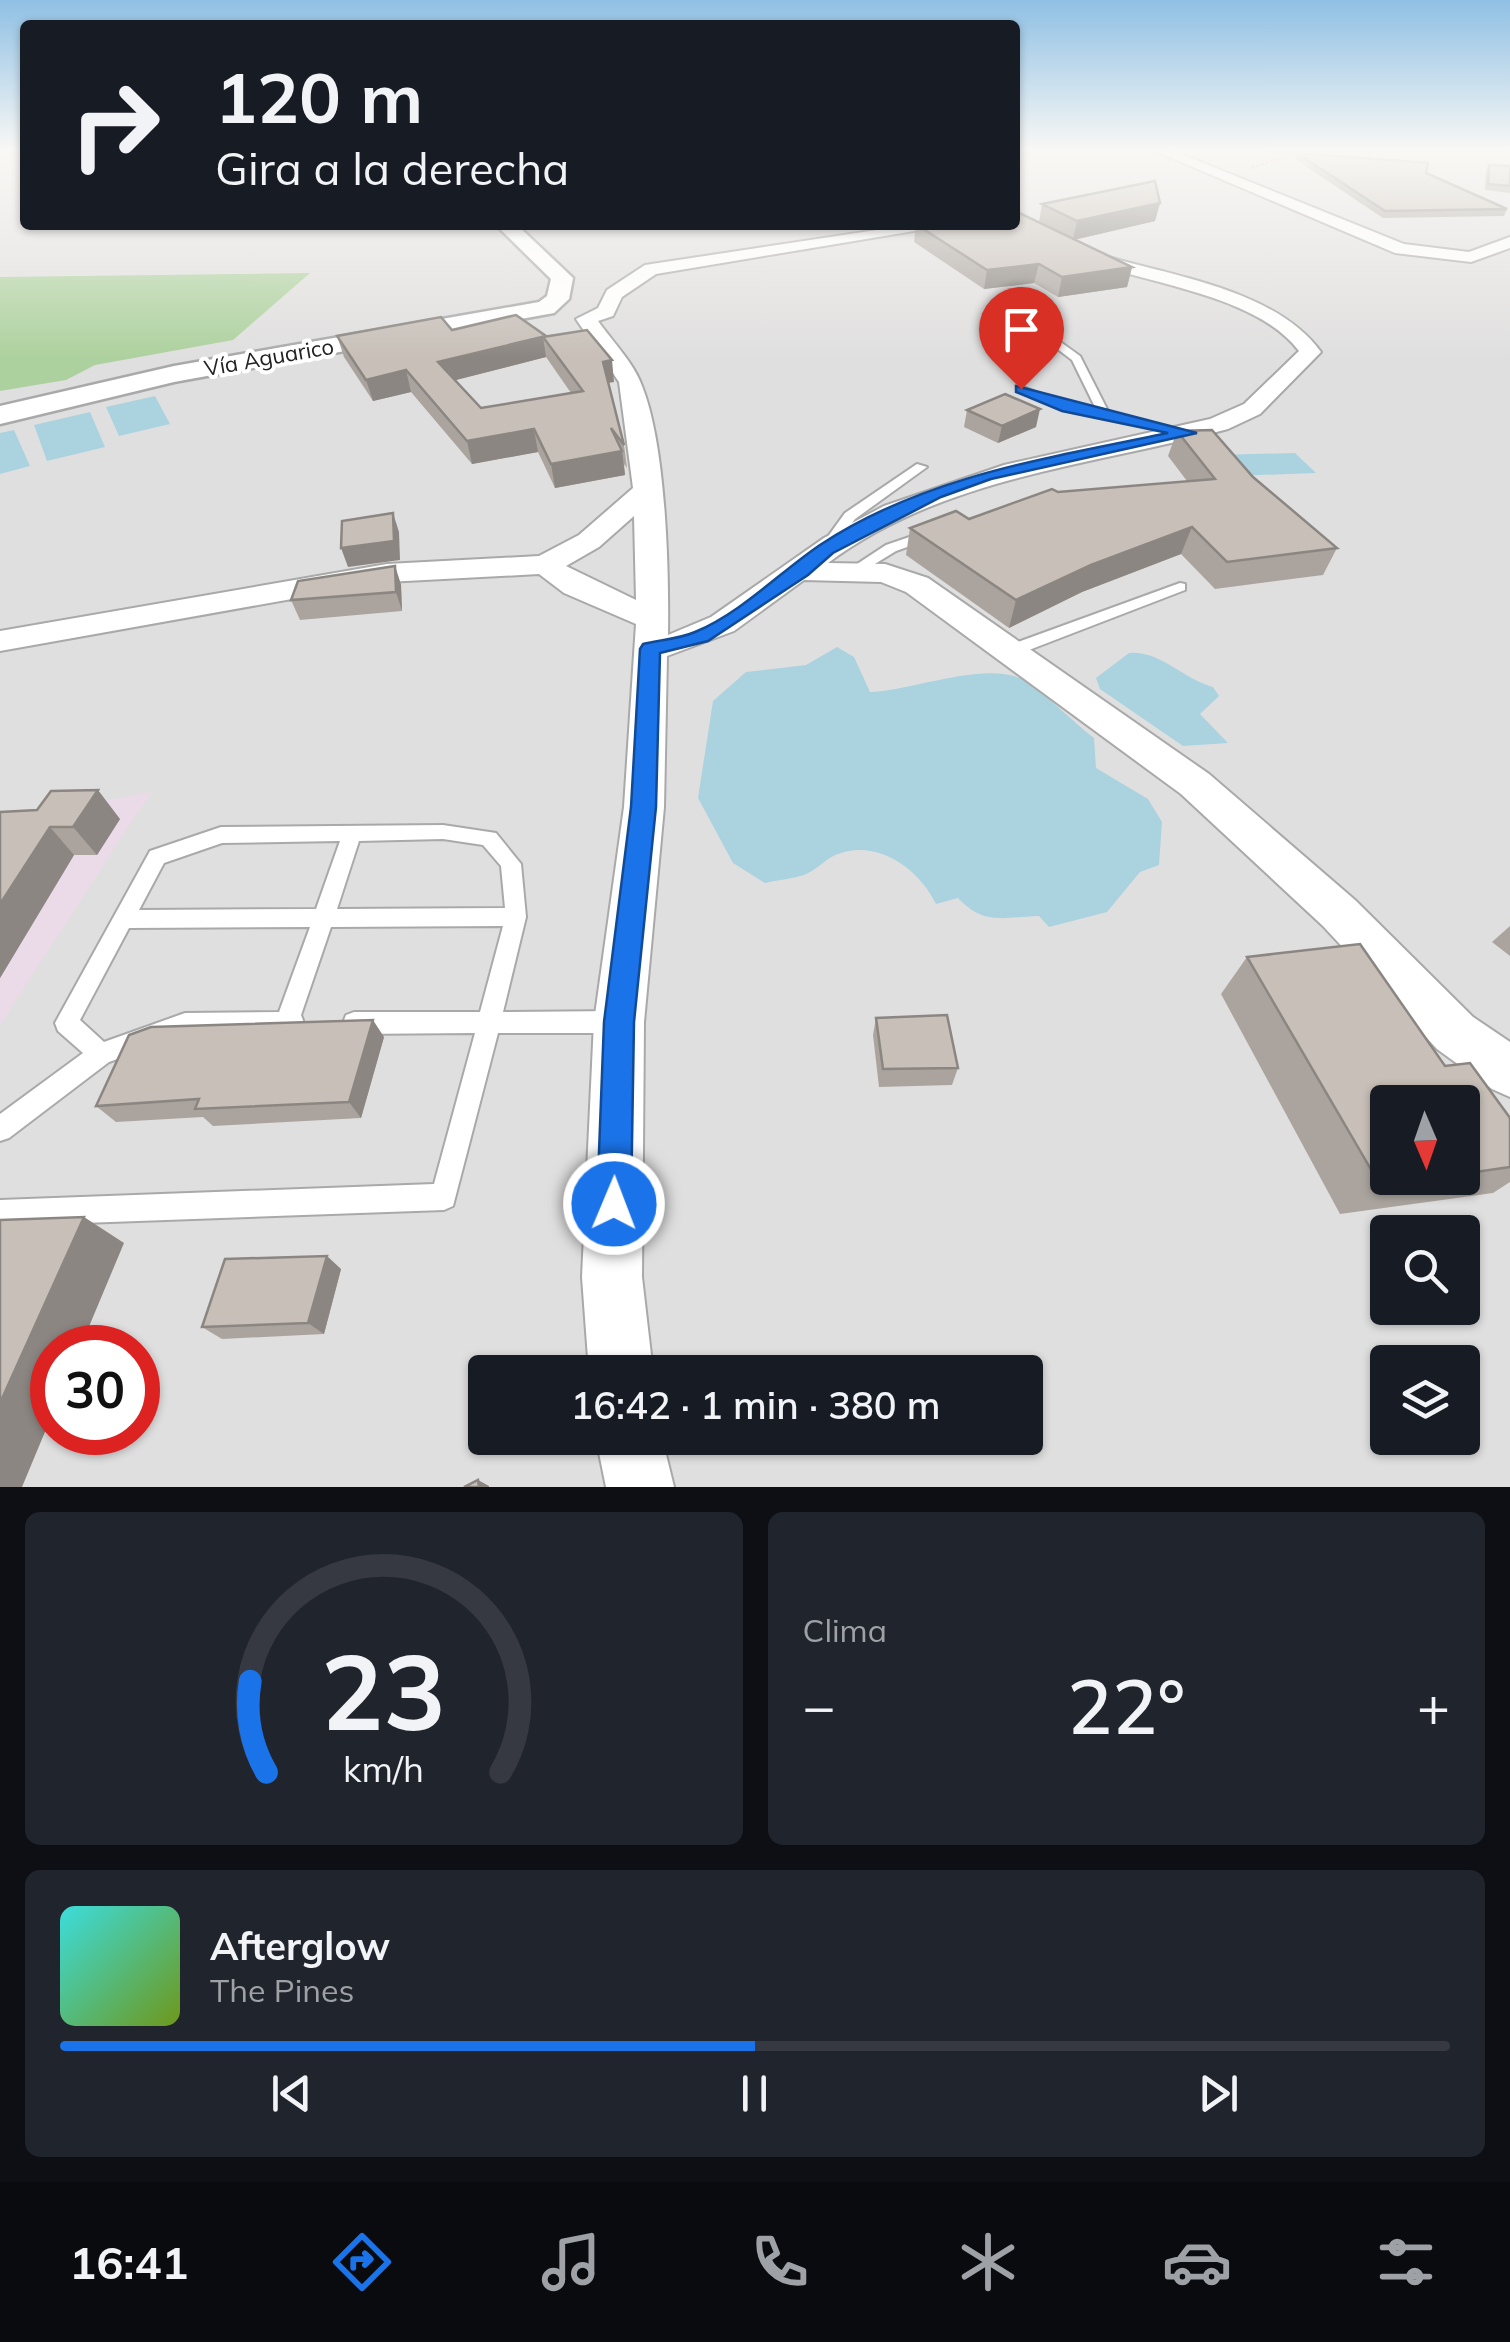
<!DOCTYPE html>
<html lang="es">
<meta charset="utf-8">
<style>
:root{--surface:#171b24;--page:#20242c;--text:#f1f3f6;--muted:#9ea1a6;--line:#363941;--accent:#1a73e8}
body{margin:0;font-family:Mulish,sans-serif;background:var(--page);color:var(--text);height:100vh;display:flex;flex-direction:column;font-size:38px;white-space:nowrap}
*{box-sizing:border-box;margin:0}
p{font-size:32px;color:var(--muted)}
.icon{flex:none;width:55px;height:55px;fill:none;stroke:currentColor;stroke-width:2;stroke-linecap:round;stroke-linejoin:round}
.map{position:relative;height:1487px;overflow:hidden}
.panel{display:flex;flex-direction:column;gap:25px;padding:25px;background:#0d0f14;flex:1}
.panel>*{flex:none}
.top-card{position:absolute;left:20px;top:20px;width:1000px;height:210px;border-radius:10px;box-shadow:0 2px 8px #0004;background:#171b24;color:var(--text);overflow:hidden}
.needle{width:65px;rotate:178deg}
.fabs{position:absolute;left:1370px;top:1085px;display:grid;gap:20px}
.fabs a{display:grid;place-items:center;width:110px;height:110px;border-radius:10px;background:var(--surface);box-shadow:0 2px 8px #0004;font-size:50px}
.speed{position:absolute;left:30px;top:1325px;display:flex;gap:20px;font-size:50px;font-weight:700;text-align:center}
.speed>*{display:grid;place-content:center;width:130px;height:130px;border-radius:50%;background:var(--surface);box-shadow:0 2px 8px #0004;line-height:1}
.speed .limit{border:15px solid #d22;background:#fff;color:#111}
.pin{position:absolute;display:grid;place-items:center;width:85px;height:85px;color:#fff;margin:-102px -42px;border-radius:50% 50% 50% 0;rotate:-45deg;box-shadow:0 0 10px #0007}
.pin .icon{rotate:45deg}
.me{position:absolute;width:110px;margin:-55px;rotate:1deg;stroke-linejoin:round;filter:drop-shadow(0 0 8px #0008)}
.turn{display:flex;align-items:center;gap:35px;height:210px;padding:0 30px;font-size:45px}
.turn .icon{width:130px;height:130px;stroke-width:2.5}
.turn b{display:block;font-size:70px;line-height:85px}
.big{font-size:75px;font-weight:600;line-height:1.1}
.panel .tile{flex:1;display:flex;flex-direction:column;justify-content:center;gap:15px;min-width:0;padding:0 35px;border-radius:15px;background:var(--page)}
.panel .dial{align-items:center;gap:0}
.dial svg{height:260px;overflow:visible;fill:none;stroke:var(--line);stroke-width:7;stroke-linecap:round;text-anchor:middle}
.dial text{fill:var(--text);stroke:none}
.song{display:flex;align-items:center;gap:30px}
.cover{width:120px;height:120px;border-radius:15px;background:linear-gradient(135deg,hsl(180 70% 55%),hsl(80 70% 35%))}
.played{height:10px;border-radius:5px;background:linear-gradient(90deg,var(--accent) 50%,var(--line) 50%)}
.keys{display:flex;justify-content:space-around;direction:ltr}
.heat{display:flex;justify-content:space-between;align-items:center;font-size:55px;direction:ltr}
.panel .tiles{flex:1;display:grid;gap:25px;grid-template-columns:1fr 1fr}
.tile:last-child{grid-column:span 2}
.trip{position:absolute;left:468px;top:1355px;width:575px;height:100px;border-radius:10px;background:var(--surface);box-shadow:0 2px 8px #0004;font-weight:600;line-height:100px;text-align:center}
.dock{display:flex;height:160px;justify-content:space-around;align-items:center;background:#090b0e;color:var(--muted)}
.dock .icon{width:70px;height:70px}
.dock .current{color:var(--accent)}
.dock b{font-size:45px;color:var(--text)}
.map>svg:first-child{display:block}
.residential{fill:#e0dfdf;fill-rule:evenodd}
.industrial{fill:#ebdbe8}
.forest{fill:#add19e}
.water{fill:#aad3df}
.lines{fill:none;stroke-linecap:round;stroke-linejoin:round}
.service-casing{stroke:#a9a9a9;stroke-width:4}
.minor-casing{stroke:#a9a9a9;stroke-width:4}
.tertiary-casing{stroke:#a9a9a9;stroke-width:5}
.path{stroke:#fa8072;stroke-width:2.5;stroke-dasharray:2.5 2.5;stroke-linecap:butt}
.service{fill:#fff;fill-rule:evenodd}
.minor{fill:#fff;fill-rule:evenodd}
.tertiary{fill:#fff;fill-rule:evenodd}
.wall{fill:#aba49e;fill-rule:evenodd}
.shaded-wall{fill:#8b8681}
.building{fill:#c7bfb8;stroke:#8b8681;stroke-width:2.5}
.route{fill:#1a73e8;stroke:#114b97;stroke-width:2.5}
.labels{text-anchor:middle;stroke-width:8;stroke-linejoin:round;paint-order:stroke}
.far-street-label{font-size:22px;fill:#222;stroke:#fff}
</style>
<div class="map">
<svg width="1510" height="1487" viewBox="0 0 1510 1487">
<rect width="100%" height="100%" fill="#f2efe9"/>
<path class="residential" d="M0 150H25V225H1015V150H1510V1487H0ZM1388 1102H1462V1178H1388ZM1388 1232H1462V1308H1388ZM52 1348H138V1432H52ZM1388 1362H1462V1438H1388ZM485 1372H1025V1438H485Z"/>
<polygon class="industrial" points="152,792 132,821 0,1025 0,820"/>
<polygon class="forest" points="310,273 233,340 95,365 66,380 0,391 0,277"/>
<g class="water">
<polygon points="155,396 170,424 119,436 106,407"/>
<polygon points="90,412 105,447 47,461 34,425"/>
<polygon points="14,430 30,466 0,474 0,433"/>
<polygon points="1295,453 1316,473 1234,476 1216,455"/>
<path d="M837 647 854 657 870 692C914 691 992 657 1029 683 1051 699 1072 721 1094 738L1096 768 1148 799 1162 822 1159 865 1140 872 1107 912 1049 927 1039 916C1004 917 984 926 958 898L936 904C919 869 878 839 838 854 826 858 817 870 804 875 792 879 777 880 765 883L733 863 698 798 713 701 746 672 806 665Z"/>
<path d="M1129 653C1160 650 1183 679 1213 687L1219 696 1200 714 1228 743 1183 746 1100 689 1096 678Z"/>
</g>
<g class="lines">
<defs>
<g id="service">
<polygon points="1031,325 1037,325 1080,356 1109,413 1195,433 1189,436 1063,410 1017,391 1017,387 1021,386 1070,405 1097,411 1072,360 1031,329"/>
<polygon points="917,464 927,467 855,519 831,552 821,552 819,549 845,513"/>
<polygon points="927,531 934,535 932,538 896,551 860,573 855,574 848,570 886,545"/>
<polygon points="1180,583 1185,584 1185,590 1016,655 1004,655 1002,651 1004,647"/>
<path d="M443 825 496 833 521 864 526 917 503 1012 618 1011 626 1014 629 1022 626 1030 618 1033H498L453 1206 444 1210 0 1226V1200L434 1184 475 1033 354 1034 346 1031 343 1023 346 1015 354 1012H480L503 926 331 927 301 1015 304 1023 301 1031 293 1034 185 1035 109 1062 9 1138 0 1141V1114L83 1053 58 1031 55 1023 150 851 221 827ZM443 839 483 845 501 866 505 908 337 909 359 841ZM340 841 316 909 139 910 164 863 222 843ZM310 927 279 1012 185 1013 104 1042 80 1020 129 928Z"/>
</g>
<g id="minor">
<polygon points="1153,150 1171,150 1404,244 1469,252 1510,237 1510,248 1471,262 1395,253"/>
<path d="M1015 214C1032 220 1044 236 1061 242 1139 273 1269 280 1321 352L1260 414 1228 429C1092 466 944 476 828 563L885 564 928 578 1209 774 1355 900 1473 1017 1510 1042V1097L1492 1089 1437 1049 1323 926 1181 794 906 592 881 582 804 580 734 631 667 656 664 807 644 1022 642 1277 653 1372H589L582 1277 594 1022 624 807 636 624 564 593 539 574 387 582 0 651V631L387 564 539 556 579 535 633 488 619 382 576 319 598 308 607 290 645 265 910 225H950L656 274 622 297 613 316 598 321C612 341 634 363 642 386 666 446 669 569 668 635L711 617 824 538 884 506 1004 465 1210 419 1244 404 1299 351C1243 278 1089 285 1013 225ZM634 516 636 600 566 566 599 547Z"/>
<polygon points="596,1438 662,1438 674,1487 606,1487"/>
</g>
<polygon id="tertiary" points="496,225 517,225 573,278 569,299 554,313 174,382 0,424 0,406 174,366 539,302 547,296 551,279"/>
</defs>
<use href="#service" class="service-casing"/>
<use href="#minor" class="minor-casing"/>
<use href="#tertiary" class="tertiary-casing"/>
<polyline class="path" points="1252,168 1291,154 1287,150"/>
<use href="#service" class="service"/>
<use href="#minor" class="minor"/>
<use href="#tertiary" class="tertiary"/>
</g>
<g class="wall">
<polygon points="1297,153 1426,173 1507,209 1504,216 1383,218 1295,159"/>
<polygon points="1489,165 1510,166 1510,193 1485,190 1486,171"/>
<polygon points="1160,203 1155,221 1074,240 1132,267 1127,287 1058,297 1034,283 984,289 914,242 916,225 1015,225 1039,222 1042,204"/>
<path d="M516 315 614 382 608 383 624 445 627 468 624 464 625 475 555 488 538 452 472 464 411 392 373 401 344 357 337 336 452 330ZM546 357 571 393 481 408 456 380Z"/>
<polygon points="967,410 1036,427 998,443 964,427"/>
<polygon points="1177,431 1253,477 1337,548 1323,575 1215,589 1181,554 1082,592 1009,628 906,555 910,528 1187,481 1168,456"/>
<polygon points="395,566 401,585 402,611 300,620 291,600"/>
<polygon points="37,810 120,819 97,855 74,855 0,978 0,812"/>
<polygon points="1510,926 1510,956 1492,942"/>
<path d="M1247 957 1445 1066 1510 1118V1182L1493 1193 1340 1214 1221 994ZM1462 1102V1178H1388Z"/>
<polygon points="876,1018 958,1068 952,1085 879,1087 873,1035"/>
<polygon points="384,1037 361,1118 213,1126 203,1117 116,1122 96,1106"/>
<polygon points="341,1269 324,1334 222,1339 202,1327"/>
</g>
<g class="shaded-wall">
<polygon points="1160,203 1155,221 1073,240 1077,221"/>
<polygon points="1039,264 1034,283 984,289 987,270"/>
<polygon points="1132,267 1127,287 1058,297 1062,277"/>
<polygon points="546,336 543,337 546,357 444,383 438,362"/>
<polygon points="612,360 614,382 605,383 603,362"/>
<polygon points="406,370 411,392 373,401 366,380"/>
<polygon points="1040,409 1036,427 998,443 1002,426"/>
<polygon points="534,429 538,452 472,464 467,441"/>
<polygon points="622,451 625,475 555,488 551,464"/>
<polygon points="393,513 399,532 400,560 348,567 341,548"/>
<polygon points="1192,527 1181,554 1082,592 1009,628 1016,600 1091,565"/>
<polygon points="395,566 401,585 402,611 396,592"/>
<polygon points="98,790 120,819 97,855 73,827"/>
<polygon points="50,827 74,855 0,978 0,904"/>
<polygon points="373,1020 384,1037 361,1118 349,1102"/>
<polygon points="84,1217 124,1243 80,1348 52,1348 52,1415 22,1487 0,1487 0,1403"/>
<polygon points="327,1256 341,1269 324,1334 308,1323"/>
<polygon points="478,1480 489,1486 489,1487 479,1487"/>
</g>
<g class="building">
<polygon points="1297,153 1428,163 1426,173 1507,209 1385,211"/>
<polygon points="1489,165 1510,166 1510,186 1488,184"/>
<polygon points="1155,181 1160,203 1077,221 1042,204"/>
<polygon points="1015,211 1132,267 1062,277 1039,264 987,270 917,225 1015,225"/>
<polygon points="516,315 546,336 438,362 481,408 583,391 543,337 587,330 612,360 603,362 624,445 611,428 622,451 551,464 534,429 467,441 406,370 366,380 337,336 441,317 452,330"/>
<polygon points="1005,394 1040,409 1002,426 967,410"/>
<polygon points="1212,430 1253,477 1337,548 1227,562 1192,527 1091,565 1016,600 910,528 956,511 969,519 1052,489 1058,492 1215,479 1177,431"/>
<polygon points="393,513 394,541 341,548 342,521"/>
<polygon points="395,566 396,592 291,600 298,581"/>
<polygon points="98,790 73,827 50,827 0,904 0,812 37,810 51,791"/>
<polygon points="1360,944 1445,1066 1470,1063 1510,1118 1510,1167 1462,1174 1462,1102 1388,1102 1388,1178 1436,1178 1380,1185 1247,957"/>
<polygon points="947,1015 958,1068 883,1069 876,1018"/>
<polygon points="373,1020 349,1102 195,1109 199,1099 96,1106 129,1035 151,1027"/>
<polygon points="84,1217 0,1403 0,1220"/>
<polygon points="327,1256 308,1323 202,1327 225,1259"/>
<polygon points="478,1480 479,1487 464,1487"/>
</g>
<linearGradient id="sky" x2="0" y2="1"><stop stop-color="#8fc0e4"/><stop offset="0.42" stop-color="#f9f8f5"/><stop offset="1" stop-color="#f9f8f5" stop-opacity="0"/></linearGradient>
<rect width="1510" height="358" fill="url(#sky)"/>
<path class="route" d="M1016 386 1197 433 991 479 941 497 833 553 808 575 708 641 660 653 656 807 634 1022 631 1204 626 1216 614 1221 602 1216 597 1204 604 1022 631 807 640 649 643 644C659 640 679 639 695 632 741 613 780 572 820 545 924 476 1049 458 1168 433L1062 411 1016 392Z"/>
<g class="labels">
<g class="far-street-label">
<text transform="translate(269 357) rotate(-10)" y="8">Vía Aguarico</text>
</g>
</g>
</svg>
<div class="fabs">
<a><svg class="needle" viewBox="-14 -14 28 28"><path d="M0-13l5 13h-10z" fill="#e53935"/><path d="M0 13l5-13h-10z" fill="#9ea1a6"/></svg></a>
<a><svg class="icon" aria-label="search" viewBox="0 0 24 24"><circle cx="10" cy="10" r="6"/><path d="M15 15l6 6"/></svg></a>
<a><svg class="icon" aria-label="layers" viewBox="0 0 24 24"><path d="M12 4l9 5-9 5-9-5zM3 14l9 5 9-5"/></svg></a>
</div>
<div class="speed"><div class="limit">30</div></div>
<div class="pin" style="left:1021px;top:389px;background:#d93025"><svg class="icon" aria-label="arrive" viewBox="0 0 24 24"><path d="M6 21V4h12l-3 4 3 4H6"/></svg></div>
<svg class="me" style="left:614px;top:1204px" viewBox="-20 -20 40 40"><circle r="17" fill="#1a73e8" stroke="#fff" stroke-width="3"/><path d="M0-11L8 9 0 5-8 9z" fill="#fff"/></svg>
<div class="trip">16:42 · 1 min · 380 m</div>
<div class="top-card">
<div class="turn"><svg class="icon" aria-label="right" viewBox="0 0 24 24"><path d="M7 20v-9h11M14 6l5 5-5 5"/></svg><div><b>120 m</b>Gira a la derecha</div></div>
</div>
</div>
<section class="panel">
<div class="tiles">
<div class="tile dial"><svg viewBox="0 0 100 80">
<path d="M14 69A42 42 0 1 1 86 69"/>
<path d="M14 69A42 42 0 0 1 9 41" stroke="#1a73e8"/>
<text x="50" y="56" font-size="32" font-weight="700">23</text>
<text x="50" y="72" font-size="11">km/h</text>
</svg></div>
<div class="tile"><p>Clima</p>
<div class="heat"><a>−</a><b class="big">22°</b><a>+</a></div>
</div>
<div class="tile">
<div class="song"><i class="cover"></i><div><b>Afterglow</b><p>The Pines</p></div></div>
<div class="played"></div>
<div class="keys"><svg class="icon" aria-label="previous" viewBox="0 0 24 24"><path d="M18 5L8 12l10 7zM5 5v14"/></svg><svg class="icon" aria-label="pause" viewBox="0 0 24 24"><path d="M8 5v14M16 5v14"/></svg><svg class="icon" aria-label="next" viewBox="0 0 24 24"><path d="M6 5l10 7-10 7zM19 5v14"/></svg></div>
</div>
</div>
</section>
<nav class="dock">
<b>16:41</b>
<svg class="icon current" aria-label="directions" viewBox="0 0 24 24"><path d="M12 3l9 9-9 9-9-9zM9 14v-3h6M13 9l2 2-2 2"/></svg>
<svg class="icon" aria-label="music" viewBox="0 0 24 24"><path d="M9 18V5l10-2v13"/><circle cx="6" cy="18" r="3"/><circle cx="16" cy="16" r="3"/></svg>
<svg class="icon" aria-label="phone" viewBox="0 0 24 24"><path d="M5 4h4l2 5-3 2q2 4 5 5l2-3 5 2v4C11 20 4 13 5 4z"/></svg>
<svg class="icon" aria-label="climate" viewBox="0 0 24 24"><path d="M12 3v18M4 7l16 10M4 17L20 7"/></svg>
<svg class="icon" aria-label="car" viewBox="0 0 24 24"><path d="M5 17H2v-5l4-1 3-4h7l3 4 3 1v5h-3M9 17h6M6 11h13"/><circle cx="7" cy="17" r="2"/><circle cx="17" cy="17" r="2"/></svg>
<svg class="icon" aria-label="filters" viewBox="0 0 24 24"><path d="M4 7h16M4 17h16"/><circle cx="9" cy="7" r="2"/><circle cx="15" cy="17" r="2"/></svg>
</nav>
